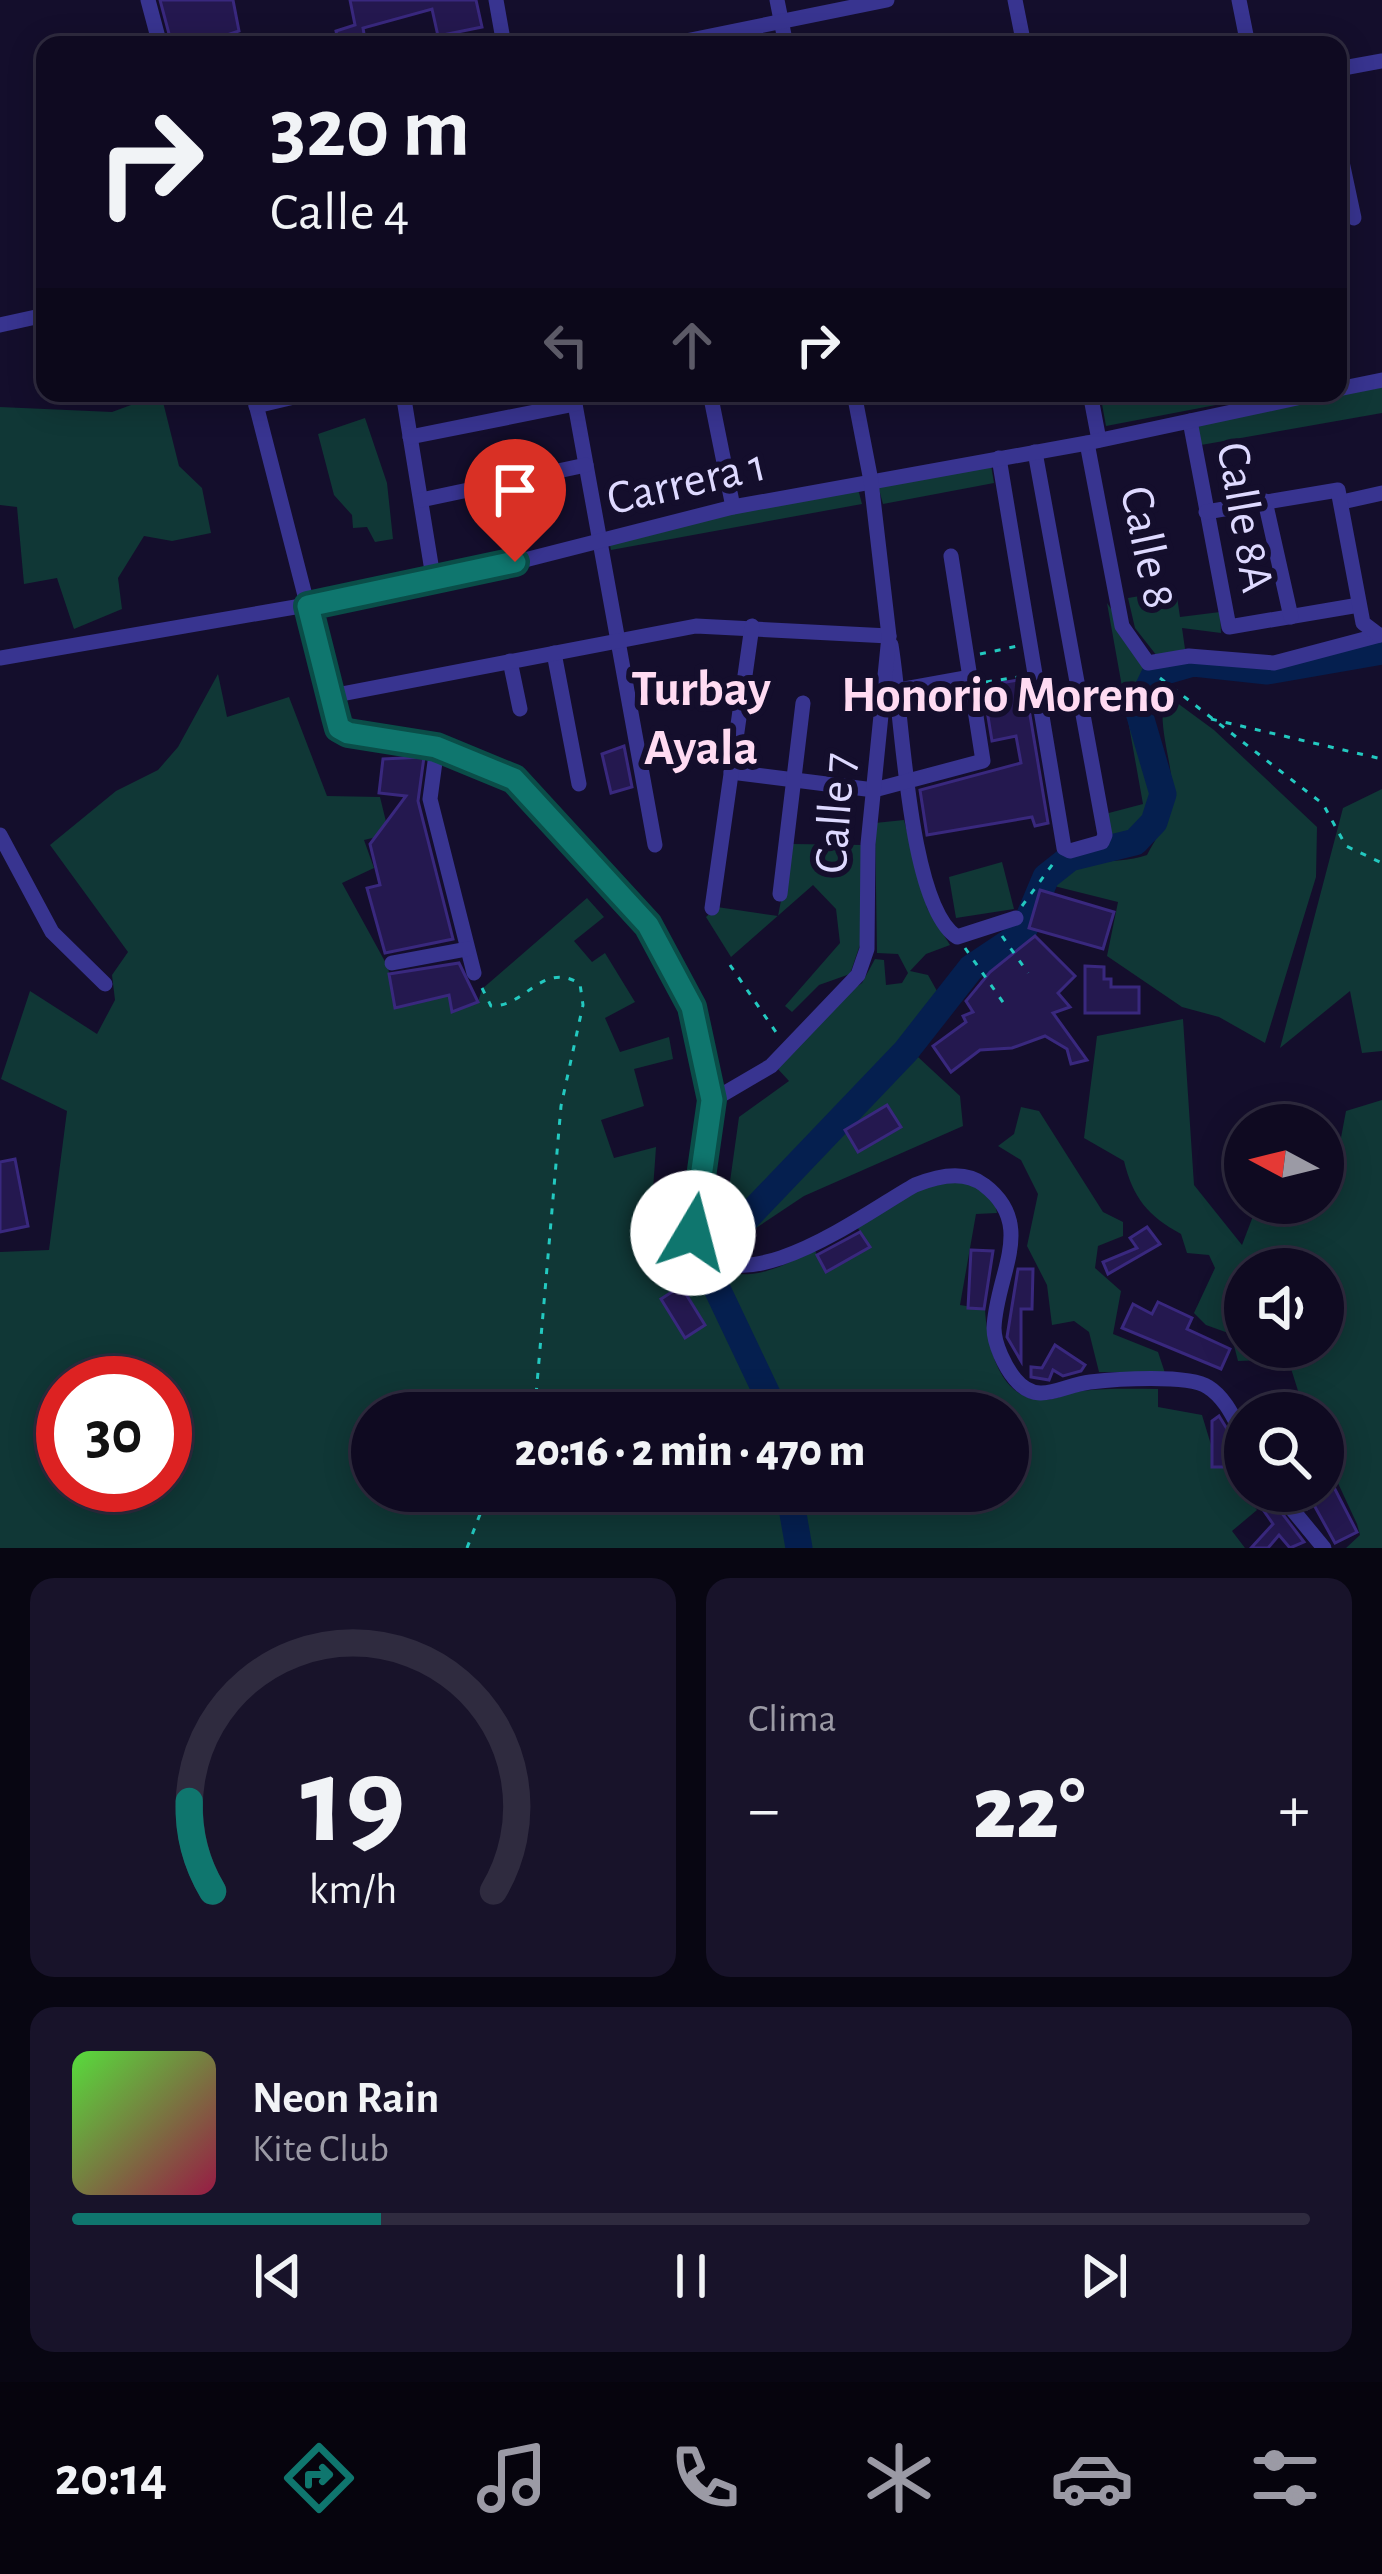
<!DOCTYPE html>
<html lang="es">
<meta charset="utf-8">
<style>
:root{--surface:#0f0a21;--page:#18132a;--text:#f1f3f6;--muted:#9b9aa5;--line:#2f2b3f;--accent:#0f766e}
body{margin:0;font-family:"Alegreya Sans",sans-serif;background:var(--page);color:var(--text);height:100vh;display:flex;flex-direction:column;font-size:45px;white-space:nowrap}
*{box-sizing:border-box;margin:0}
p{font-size:39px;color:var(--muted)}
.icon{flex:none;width:66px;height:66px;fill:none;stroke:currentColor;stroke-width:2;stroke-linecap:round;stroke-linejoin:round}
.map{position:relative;height:1548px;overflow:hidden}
.side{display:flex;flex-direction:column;gap:30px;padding:30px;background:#080612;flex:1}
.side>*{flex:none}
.banner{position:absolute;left:36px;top:36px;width:1311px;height:366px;border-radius:24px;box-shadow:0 6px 30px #0003,0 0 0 3px var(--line);background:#0f0a21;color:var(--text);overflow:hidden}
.needle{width:78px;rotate:277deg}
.controls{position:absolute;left:1224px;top:1104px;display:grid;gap:24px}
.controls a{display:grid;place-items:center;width:120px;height:120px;border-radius:50%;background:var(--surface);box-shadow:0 6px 30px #0003,0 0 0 3px var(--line);font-size:60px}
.speed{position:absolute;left:36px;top:1356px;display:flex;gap:24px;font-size:60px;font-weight:700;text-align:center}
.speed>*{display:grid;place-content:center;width:156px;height:156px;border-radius:50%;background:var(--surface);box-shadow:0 6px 30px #0003,0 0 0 3px var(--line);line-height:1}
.speed .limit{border:18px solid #d22;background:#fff;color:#111}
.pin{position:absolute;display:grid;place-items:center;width:102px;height:102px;color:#fff;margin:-123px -51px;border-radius:50% 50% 50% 0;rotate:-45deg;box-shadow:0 0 12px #0007}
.pin .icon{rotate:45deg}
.me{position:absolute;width:132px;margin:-66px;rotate:8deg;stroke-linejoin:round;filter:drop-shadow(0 0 9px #0008)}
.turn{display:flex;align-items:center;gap:42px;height:252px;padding:0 36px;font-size:54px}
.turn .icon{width:156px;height:156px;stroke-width:2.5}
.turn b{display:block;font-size:84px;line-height:102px}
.lanes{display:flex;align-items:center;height:114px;padding:0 36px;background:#0003;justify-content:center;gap:60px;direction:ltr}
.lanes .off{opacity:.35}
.big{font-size:90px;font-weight:800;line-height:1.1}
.side .widget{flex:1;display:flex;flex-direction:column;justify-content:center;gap:18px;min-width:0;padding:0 42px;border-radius:24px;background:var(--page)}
.side .dial{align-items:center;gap:0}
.dial svg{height:312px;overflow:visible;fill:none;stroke:var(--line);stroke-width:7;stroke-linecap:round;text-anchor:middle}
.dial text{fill:var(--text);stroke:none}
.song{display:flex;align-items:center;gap:36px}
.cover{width:144px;height:144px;border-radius:18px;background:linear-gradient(135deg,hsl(110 70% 55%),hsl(340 70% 35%))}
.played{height:12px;border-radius:6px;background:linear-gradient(90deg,var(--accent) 25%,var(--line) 25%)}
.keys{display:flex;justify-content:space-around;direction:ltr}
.heat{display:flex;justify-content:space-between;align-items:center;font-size:66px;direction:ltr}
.side .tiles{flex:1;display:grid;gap:30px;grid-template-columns:1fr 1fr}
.widget:last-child{grid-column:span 2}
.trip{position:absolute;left:351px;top:1392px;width:678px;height:120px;border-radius:60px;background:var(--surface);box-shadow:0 6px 30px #0003,0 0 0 3px var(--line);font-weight:800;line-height:120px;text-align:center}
.tab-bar{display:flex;height:192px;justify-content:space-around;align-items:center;background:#06040d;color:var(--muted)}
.tab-bar .icon{width:84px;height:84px}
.tab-bar .active{color:var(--accent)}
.tab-bar b{font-size:54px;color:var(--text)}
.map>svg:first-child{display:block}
.green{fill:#103736;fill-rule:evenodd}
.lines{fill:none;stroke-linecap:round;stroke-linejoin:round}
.river{stroke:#051f4f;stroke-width:27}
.building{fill:#24184f;stroke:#39287e;stroke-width:3}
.path{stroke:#23c9c0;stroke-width:3;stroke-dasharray:6 9;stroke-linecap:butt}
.minor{stroke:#383490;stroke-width:15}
.route-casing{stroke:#0a4d48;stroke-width:30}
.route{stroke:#0f766e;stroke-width:21}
.labels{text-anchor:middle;stroke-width:12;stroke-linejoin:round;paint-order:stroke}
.street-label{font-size:48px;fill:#ded9ff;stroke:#140e2c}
.neighbourhood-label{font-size:51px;font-weight:bold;fill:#ffdbf2;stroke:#140e2c}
</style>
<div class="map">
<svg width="1382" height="1548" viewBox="0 0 1382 1548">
<rect width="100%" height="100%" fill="#140e2c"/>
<g class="green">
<polygon points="1382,385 1382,413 1201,445 1197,424"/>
<polygon points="1100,393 1278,393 1106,426"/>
<polygon points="161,394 179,466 202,488 211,533 172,541 144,536 118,578 122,609 74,629 57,578 24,584 17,507 0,505 0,407 112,412"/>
<polygon points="365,418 387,483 393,539 375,542 367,527 353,528 352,515 334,495 318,434"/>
<polygon points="991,465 994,483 883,504 878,486"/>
<polygon points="858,489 862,504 611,550 608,536"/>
<polygon points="1176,590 1180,617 1220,612 1221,633 1182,628 1185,649 1157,656 1135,628 1128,598"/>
<polygon points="1107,603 1148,663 1132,708 1156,801 1133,839 1106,840 1105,814 1143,804"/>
<path d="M218 674 227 717 289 697 327 796 380 797 389 834 364 840 374 868 342 883 388 967 395 1007 449 995 453 1011 478 1002 482 989 587 898 604 917 574 941 592 962 605 953 635 1002 605 1018 620 1052 669 1037 673 1059 634 1069 644 1106 601 1120 614 1158 656 1147 648 1261C727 1265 738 1295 814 1249L826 1271 869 1247 856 1225 925 1186 966 1180 994 1200 997 1213 976 1214 960 1305 985 1309C987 1345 999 1402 1046 1400 1058 1399 1070 1392 1082 1391 1107 1388 1133 1389 1158 1389V1407L1202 1415 1215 1458 1257 1510 1232 1531 1245 1548H0V1252L49 1250 67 1111 1 1079 30 991 97 1034 115 1000 112 975 128 952 50 845 116 791 158 770 178 747ZM63 1383H165V1485H63ZM372 1413H1008V1491H372Z"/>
<path d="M1165 694 1214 730 1317 827 1316 877 1265 1043 1219 1017 1182 1007 1107 956 1118 902 1054 886C1080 853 1111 867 1147 855 1154 841 1166 825 1170 811 1179 770 1155 733 1165 694Z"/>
<polygon points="1382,789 1382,1051 1362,1053 1350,991 1280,1048 1343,808"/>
<polygon points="904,820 927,908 950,945 926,954 910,971 928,975 942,1000 904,1044 960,1096 963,1126 804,1196 753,1230 734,1236 724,1258 705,1252 697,1239 702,1205 727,1203 739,1117 789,1081 777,1068 824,1009 862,983 875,959 884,960 886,985 902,983 908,973 898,954 877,953 875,823"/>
<polygon points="792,844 864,845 861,942 850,974 819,985 792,1012 785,1006 840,943 836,909 813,885 731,957 706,917 717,907 778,916"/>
<polygon points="1002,862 1014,909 956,918 949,877"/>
<path d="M1183 1019 1194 1185 1242 1245 1258 1203H1323V1165L1337 1159 1346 1111 1382 1100V1548H1346L1360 1535 1357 1524 1323 1451V1413H1305L1288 1359 1238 1361 1231 1334 1206 1325 1194 1313 1215 1268 1209 1255 1187 1253 1181 1234C1148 1216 1133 1198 1124 1161L1084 1138 1097 1036ZM1245 1269H1323V1347H1245Z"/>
<polygon points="1021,1107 1039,1111 1103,1212 1123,1222 1123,1236 1098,1246 1095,1268 1121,1291 1113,1334 1158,1352 1165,1373 1099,1372 1089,1332 1074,1321 1052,1325 1047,1285 1027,1246 1038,1194 1021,1160 998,1146 1014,1134"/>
</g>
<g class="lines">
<g class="river">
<polyline points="776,1413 710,1274 714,1252 906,1051 971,968 1022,934 1046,877 1070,858 1135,842 1154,822 1163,794 1138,709 1155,674 1193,663 1267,671 1382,651"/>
<polyline points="789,1491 799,1548"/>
</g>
</g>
<g class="building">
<polygon points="160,0 233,0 239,31 230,34 234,45 172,45"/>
<polygon points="350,0 476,0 482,27 438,36 432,9 363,28 366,45 339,45 336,31 355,25"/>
<polygon points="1024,679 1048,823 1035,826 1032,817 927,835 920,790 1021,763 1016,736 992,741 983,686"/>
<polygon points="624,746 632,787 611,793 602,754"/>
<polygon points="424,757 418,801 453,939 385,953 367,888 380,885 370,844 406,796 379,793 383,759"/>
<polygon points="1040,890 1114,912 1103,949 1029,928"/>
<polygon points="1035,936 1075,976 1058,993 1070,1007 1053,1013 1087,1060 1071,1064 1067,1049 1045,1036 1012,1048 980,1050 951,1072 933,1046 966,1022 963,1016 973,1012 966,1001 990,972"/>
<polygon points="459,963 478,1002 452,1012 449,995 395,1008 389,974"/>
<polygon points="1085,966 1104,967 1104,979 1111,979 1111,987 1139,987 1139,1013 1085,1013"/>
<polygon points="887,1105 901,1127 858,1152 845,1130"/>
<polygon points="15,1159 28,1226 0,1232 0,1162"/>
<polygon points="1147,1227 1160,1244 1108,1274 1103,1262 1137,1248 1130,1238"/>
<polygon points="860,1232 870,1247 826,1272 817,1255"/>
<polygon points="971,1250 993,1251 984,1309 968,1308"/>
<polygon points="1018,1269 1033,1269 1032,1309 1021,1309 1021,1361 1007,1337"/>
<polygon points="681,1286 705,1325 685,1338 661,1299"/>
<polygon points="1158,1302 1192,1318 1187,1329 1230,1349 1221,1369 1122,1328 1133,1304 1152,1314"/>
<polygon points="1055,1345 1085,1365 1081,1371 1063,1376 1053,1370 1049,1380 1031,1377 1031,1367 1042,1368"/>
<polygon points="1219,1416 1240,1450 1239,1467 1212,1467 1212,1421"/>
<polygon points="1323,1466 1357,1532 1335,1543 1314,1505 1307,1509 1296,1491 1323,1491"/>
<polygon points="1250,1491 1265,1491 1304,1542 1290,1548 1279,1535 1268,1548 1251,1548 1273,1524"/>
</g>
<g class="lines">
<g class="path">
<polyline points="980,654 1018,646"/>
<polyline points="1160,678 1323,804 1346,846 1382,863"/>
<polyline points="986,682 1018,677"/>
<polyline points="1211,719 1382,759"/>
<polyline points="1022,906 1055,861"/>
<polyline points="1002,936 1028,973"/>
<polyline points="965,948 1005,1005"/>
<polyline points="730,965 780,1038"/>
<path d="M482 988 491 1006C526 1007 543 960 580 984L583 1005 561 1106 536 1395 526 1413"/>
<polyline points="467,1548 489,1491"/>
</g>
<g class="minor">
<polyline points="148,0 160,45"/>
<polyline points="496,0 504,45"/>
<polyline points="777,0 786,45"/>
<polyline points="1015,0 1024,45"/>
<polyline points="1239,0 1248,45"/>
<polyline points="666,45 887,0"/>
<polyline points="1338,69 1382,61"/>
<polyline points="1338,143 1354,218"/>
<polyline points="0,325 45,315"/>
<polyline points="1338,389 1382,380"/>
<path d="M253 393 339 728 437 747 514 779 648 925 692 1007 713 1100 692 1241C739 1310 863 1214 915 1185 937 1176 964 1169 984 1185 1037 1225 996 1274 994 1328 994 1344 1005 1367 1015 1379 1038 1407 1062 1385 1090 1382 1115 1379 1189 1374 1208 1387 1226 1398 1235 1421 1245 1439"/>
<polyline points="403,393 434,583"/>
<polyline points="573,393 655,845"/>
<polyline points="710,393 733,507"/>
<polyline points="1090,393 1099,440"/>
<polyline points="256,406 311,393"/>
<polyline points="1190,421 1229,627 1359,605"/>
<polyline points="410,437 575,404"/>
<polyline points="1087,443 1122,626 1148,663 1189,656 1274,663 1380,635"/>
<polyline points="999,458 1064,848 1070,851 1102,842 1105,835 1035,452"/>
<polyline points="421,500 586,465"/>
<polyline points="1265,501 1291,617"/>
<polyline points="1342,502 1382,493"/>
<polyline points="1206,512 1338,490 1363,623 1379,635"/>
<path d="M891 645C902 706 907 905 957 937L1016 918"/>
<polyline points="554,653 579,784"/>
<polyline points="0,658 434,583 733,507 1087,443 1320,393"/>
<polyline points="510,661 520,709"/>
<polyline points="899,690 971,677"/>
<polyline points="331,696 696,626 889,636"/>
<polyline points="437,747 430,799 474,973"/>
<polyline points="731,772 874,790 983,761 951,556"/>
<polyline points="0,835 52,932 105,984"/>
<polyline points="780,894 803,703"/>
<polyline points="712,908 752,626"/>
<polyline points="392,963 467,949"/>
<polyline points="713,1100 771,1066 858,975 867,949 868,844 889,636 871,481 854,393"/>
<polyline points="1277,1491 1324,1548"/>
</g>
</g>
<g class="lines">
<defs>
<polyline id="route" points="515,562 308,606 336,717 339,728 348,733 436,747 514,779 648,925 692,1007 712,1100 693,1233"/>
</defs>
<use href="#route" class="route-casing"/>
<use href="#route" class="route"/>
</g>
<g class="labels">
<g class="street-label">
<text transform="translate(686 480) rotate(-13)" y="17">Carrera 1</text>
<text transform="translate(1247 517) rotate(80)" y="17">Calle 8A</text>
<text transform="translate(1150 547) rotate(78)" y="17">Calle 8</text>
<text transform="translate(833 813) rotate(-86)" y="17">Calle 7</text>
</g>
<g class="neighbourhood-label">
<text x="701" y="705">Turbay<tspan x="701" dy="59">Ayala</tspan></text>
<text x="1008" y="711">Honorio Moreno</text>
</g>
</g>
</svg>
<div class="controls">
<a><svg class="needle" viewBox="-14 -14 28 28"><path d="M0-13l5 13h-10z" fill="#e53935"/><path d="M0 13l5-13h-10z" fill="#9b9aa5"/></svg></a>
<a><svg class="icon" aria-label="sound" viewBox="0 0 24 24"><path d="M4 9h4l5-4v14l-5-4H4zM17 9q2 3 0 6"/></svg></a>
<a><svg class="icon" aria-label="search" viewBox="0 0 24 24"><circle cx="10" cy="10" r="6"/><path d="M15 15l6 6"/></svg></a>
</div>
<div class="speed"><div class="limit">30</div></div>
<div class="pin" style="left:515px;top:562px;background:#d93025"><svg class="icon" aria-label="arrive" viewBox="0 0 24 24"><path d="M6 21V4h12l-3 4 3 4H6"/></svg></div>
<svg class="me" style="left:693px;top:1233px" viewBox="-20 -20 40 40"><circle r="19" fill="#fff"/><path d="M0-13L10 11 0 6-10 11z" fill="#0f766e"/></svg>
<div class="trip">20:16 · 2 min · 470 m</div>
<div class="banner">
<div class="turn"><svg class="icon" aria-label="right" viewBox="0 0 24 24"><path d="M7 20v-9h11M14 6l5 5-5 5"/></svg><div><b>320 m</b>Calle 4</div></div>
<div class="lanes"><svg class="icon off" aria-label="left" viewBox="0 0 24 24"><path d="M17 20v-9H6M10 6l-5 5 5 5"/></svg><svg class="icon off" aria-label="ahead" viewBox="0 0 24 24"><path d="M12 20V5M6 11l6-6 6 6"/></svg><svg class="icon" aria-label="right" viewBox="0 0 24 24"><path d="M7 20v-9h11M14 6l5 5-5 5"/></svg></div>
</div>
</div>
<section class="side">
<div class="tiles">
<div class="widget dial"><svg viewBox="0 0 100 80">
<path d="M14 69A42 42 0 1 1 86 69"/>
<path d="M14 69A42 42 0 0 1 8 46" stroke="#0f766e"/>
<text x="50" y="56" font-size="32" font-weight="700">19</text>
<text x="50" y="72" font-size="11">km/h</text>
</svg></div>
<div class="widget"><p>Clima</p>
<div class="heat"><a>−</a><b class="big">22°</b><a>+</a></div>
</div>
<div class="widget">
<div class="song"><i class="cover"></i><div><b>Neon Rain</b><p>Kite Club</p></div></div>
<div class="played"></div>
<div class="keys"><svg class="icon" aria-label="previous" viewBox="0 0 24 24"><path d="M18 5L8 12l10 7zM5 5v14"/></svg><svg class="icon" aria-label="pause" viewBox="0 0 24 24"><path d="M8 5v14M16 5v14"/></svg><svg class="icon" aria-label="next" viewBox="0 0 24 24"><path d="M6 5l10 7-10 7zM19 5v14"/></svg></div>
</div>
</div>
</section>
<nav class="tab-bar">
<b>20:14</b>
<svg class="icon active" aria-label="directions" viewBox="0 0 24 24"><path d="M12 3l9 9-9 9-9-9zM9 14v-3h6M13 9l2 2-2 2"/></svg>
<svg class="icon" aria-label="music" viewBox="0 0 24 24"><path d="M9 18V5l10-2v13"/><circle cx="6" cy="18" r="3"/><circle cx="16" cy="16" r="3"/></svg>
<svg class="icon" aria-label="phone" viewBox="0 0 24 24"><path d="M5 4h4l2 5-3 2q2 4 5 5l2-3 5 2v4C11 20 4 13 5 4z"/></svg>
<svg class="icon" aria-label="climate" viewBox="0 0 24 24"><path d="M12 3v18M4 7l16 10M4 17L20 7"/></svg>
<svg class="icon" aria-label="car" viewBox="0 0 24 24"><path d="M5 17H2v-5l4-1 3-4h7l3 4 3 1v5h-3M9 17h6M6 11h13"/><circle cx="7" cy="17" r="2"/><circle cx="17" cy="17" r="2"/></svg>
<svg class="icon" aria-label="filters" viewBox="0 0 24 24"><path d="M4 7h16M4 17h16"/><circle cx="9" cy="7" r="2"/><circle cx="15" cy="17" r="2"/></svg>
</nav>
